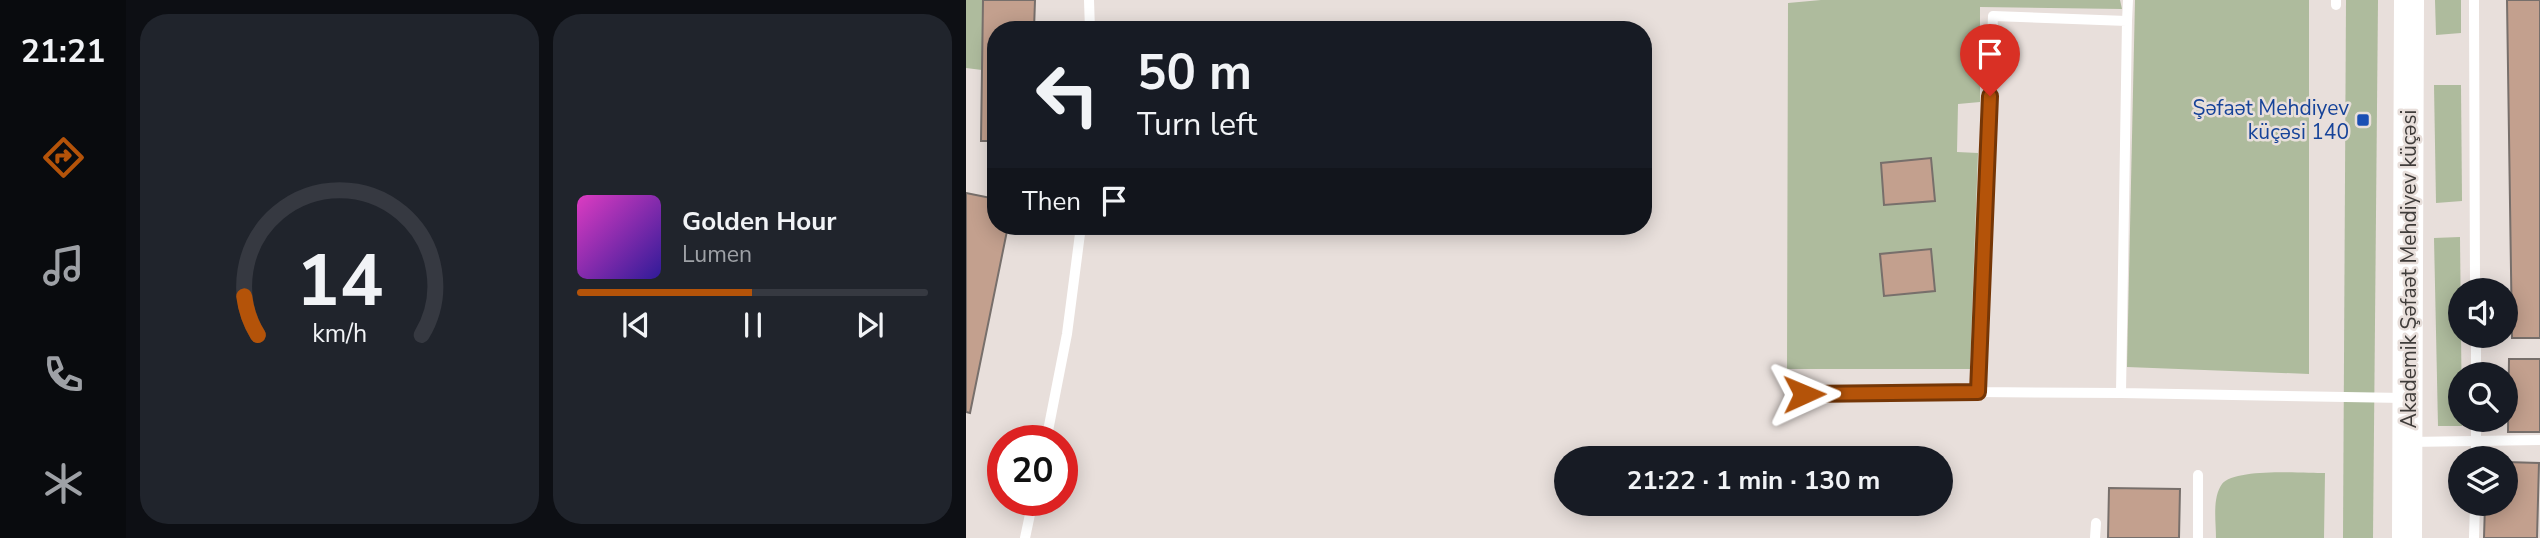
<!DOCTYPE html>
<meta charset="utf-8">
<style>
:root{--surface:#171b24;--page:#20242c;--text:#f1f3f6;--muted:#9ea1a6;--line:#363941;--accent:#b45309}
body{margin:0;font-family:"Nunito Sans",sans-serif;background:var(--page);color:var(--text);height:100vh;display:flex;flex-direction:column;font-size:26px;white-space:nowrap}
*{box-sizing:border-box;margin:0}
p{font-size:23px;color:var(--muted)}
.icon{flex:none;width:38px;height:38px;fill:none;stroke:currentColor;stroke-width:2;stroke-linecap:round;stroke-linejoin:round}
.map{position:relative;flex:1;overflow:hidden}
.sheet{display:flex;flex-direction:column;gap:14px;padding:14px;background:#0d0f14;width:840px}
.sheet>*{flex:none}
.hud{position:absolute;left:21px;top:21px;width:665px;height:214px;border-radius:28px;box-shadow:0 4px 18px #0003;background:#171b24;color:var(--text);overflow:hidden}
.fabs{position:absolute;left:1482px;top:278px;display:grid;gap:14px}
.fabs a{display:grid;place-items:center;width:70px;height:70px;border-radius:50%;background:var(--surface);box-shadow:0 4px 18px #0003;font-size:35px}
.speed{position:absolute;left:21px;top:425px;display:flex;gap:14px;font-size:35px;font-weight:700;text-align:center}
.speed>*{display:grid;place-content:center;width:91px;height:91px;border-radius:50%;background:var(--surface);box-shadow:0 4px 18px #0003;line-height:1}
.speed .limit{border:10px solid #d22;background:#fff;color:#111}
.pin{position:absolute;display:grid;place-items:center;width:60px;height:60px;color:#fff;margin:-72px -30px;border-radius:50% 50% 50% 0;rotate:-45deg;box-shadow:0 0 7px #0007}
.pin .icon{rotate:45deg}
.me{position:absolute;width:77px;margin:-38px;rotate:89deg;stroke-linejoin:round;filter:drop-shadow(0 0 5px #0008)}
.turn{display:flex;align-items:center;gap:24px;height:147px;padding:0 35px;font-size:32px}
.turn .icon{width:91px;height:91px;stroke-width:2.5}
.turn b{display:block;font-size:49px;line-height:60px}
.then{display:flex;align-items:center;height:66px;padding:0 35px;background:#0003;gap:14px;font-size:26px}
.sheet .widget{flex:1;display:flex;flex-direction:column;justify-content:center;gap:10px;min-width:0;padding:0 24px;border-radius:28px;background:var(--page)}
.sheet .dial{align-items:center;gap:0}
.dial svg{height:182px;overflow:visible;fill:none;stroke:var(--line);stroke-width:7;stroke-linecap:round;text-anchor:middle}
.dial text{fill:var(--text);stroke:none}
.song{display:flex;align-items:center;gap:21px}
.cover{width:84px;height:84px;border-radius:10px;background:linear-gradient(135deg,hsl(310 70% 55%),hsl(250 70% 35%))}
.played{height:7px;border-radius:4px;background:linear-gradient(90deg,var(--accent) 50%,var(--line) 50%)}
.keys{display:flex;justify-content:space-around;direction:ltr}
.sheet .tiles{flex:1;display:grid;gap:14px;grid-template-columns:repeat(2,1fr)}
.trip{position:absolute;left:588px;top:446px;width:399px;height:70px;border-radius:35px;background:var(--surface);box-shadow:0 4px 18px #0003;font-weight:700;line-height:70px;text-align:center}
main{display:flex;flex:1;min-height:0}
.tabs{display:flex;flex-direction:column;width:126px;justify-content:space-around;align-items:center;background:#090b0e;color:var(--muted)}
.tabs .icon{width:49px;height:49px}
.tabs .active{color:var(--accent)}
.tabs b{font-size:32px;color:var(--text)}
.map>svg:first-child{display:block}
.green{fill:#aebb9d}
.building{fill:#c3a08e;stroke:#776f6b;stroke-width:2}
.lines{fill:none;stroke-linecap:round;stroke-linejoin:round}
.service{stroke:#fff;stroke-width:10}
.secondary{stroke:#fff;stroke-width:30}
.route-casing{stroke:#753606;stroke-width:18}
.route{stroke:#b45309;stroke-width:12}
.transit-dot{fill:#1a4fb4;stroke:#e8dfdb;stroke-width:2.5}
.labels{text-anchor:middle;stroke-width:5;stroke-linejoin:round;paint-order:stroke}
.transit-label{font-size:21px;fill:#164399;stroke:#e8dfdb;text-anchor:end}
.street-label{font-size:21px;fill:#3f3c3a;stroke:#e8dfdb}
</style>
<main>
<nav class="tabs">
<b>21:21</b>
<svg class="icon active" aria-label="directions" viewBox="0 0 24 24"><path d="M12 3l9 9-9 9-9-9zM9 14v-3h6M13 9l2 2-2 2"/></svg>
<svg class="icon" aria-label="music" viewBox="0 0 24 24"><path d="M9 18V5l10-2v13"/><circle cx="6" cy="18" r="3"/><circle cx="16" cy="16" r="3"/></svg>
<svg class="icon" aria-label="phone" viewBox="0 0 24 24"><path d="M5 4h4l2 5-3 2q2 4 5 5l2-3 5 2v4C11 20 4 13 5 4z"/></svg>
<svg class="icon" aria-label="climate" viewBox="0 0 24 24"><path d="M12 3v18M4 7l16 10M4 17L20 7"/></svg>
</nav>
<section class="sheet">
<div class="tiles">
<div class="widget dial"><svg viewBox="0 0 100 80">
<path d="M14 69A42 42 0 1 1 86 69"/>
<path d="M14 69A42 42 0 0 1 8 52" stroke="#b45309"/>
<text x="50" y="56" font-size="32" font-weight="700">14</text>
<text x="50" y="72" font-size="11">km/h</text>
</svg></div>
<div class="widget">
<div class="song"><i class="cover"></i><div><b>Golden Hour</b><p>Lumen</p></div></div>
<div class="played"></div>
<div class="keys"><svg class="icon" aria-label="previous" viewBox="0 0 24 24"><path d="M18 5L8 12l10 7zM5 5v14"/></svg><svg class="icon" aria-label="pause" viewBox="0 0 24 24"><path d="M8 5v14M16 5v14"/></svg><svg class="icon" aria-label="next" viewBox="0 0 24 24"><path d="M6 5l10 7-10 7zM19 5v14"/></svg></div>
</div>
</div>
</section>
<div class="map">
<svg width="1574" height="538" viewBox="0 0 1574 538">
<rect width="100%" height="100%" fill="#e8dfdb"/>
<g class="green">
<polygon points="0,0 17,0 16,70 0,68"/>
<polygon points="855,0 1154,0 1156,9 1014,7 1014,102 992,104 991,152 1012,153 1004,369 821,369 822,3"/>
<polygon points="1169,0 1343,0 1343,374 1161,367"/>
<polygon points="1380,0 1412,0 1407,538 1377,538"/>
<polygon points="1469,0 1495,0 1495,33 1470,35"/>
<polygon points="1468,85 1495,85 1496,201 1470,203"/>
<polygon points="1494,237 1496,426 1472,426 1468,238"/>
<path d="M1359 473 1358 538H1250C1250 521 1246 498 1256 484 1268 468 1337 473 1359 473Z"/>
</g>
<g class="building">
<polygon points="17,0 69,0 68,30 30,30 30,141 15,141"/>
<polygon points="1541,0 1574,0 1574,338 1546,338"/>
<polygon points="965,158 969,201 918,205 915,163"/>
<polygon points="0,193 30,199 30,226 42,226 4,413 0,412"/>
<polygon points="965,249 969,291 918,296 914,254"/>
<polygon points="1543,359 1574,359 1574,432 1542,432"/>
<polygon points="1540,462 1573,463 1571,538 1518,538 1519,504 1540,504"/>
<polygon points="1143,488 1214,489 1213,538 1142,538"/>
</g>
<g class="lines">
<g class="service">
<polyline points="123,0 124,30"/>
<polyline points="1508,0 1509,290"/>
<polyline points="1370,5 1370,0"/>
<polyline points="1161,21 1162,0"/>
<polyline points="1510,336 1510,374"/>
<polyline points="1155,393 1012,392 1027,16 1161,21 1155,393 1438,398"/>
<polyline points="838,394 1012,392"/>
<polyline points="80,441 101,334 115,226"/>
<polyline points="1443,442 1574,440"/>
<polyline points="1510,458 1510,420"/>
<polyline points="59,538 67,500"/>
<polyline points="1129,538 1130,523"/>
<polyline points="1232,538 1232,475"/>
<polyline points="1508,538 1509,504"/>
</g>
<polyline class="secondary" points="1441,538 1443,0"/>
</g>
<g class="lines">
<defs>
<polyline id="route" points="838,394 1012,392 1024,96"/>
</defs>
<use href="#route" class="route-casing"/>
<use href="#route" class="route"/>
</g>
<rect class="transit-dot" x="1390" y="113" width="14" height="14" rx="3.5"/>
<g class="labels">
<g class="transit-label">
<text x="1383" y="115">Şəfaət Mehdiyev<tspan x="1383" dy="24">küçəsi 140</tspan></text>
</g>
<g class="street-label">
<text transform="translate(1443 269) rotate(-90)" y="7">Akademik Şəfaət Mehdiyev küçəsi</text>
</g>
</g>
</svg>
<div class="fabs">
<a><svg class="icon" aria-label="sound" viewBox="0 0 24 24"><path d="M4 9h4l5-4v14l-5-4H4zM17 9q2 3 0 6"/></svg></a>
<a><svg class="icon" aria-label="search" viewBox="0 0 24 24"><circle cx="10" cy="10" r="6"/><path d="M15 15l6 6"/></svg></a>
<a><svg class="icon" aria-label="layers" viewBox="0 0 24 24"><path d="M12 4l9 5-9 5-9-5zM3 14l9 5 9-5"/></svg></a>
</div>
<div class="speed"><div class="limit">20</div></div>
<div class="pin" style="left:1024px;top:96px;background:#d93025"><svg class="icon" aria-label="arrive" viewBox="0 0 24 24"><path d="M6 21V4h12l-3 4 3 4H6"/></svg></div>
<svg class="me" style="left:838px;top:394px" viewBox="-20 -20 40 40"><path d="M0-17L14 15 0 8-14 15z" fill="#b45309" stroke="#fff" stroke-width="4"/></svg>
<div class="trip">21:22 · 1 min · 130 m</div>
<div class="hud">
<div class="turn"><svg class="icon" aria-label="left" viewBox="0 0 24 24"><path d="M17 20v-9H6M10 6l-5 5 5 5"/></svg><div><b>50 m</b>Turn left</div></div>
<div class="then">Then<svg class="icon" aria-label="arrive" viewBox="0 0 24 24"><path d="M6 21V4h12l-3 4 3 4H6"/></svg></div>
</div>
</div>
</main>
